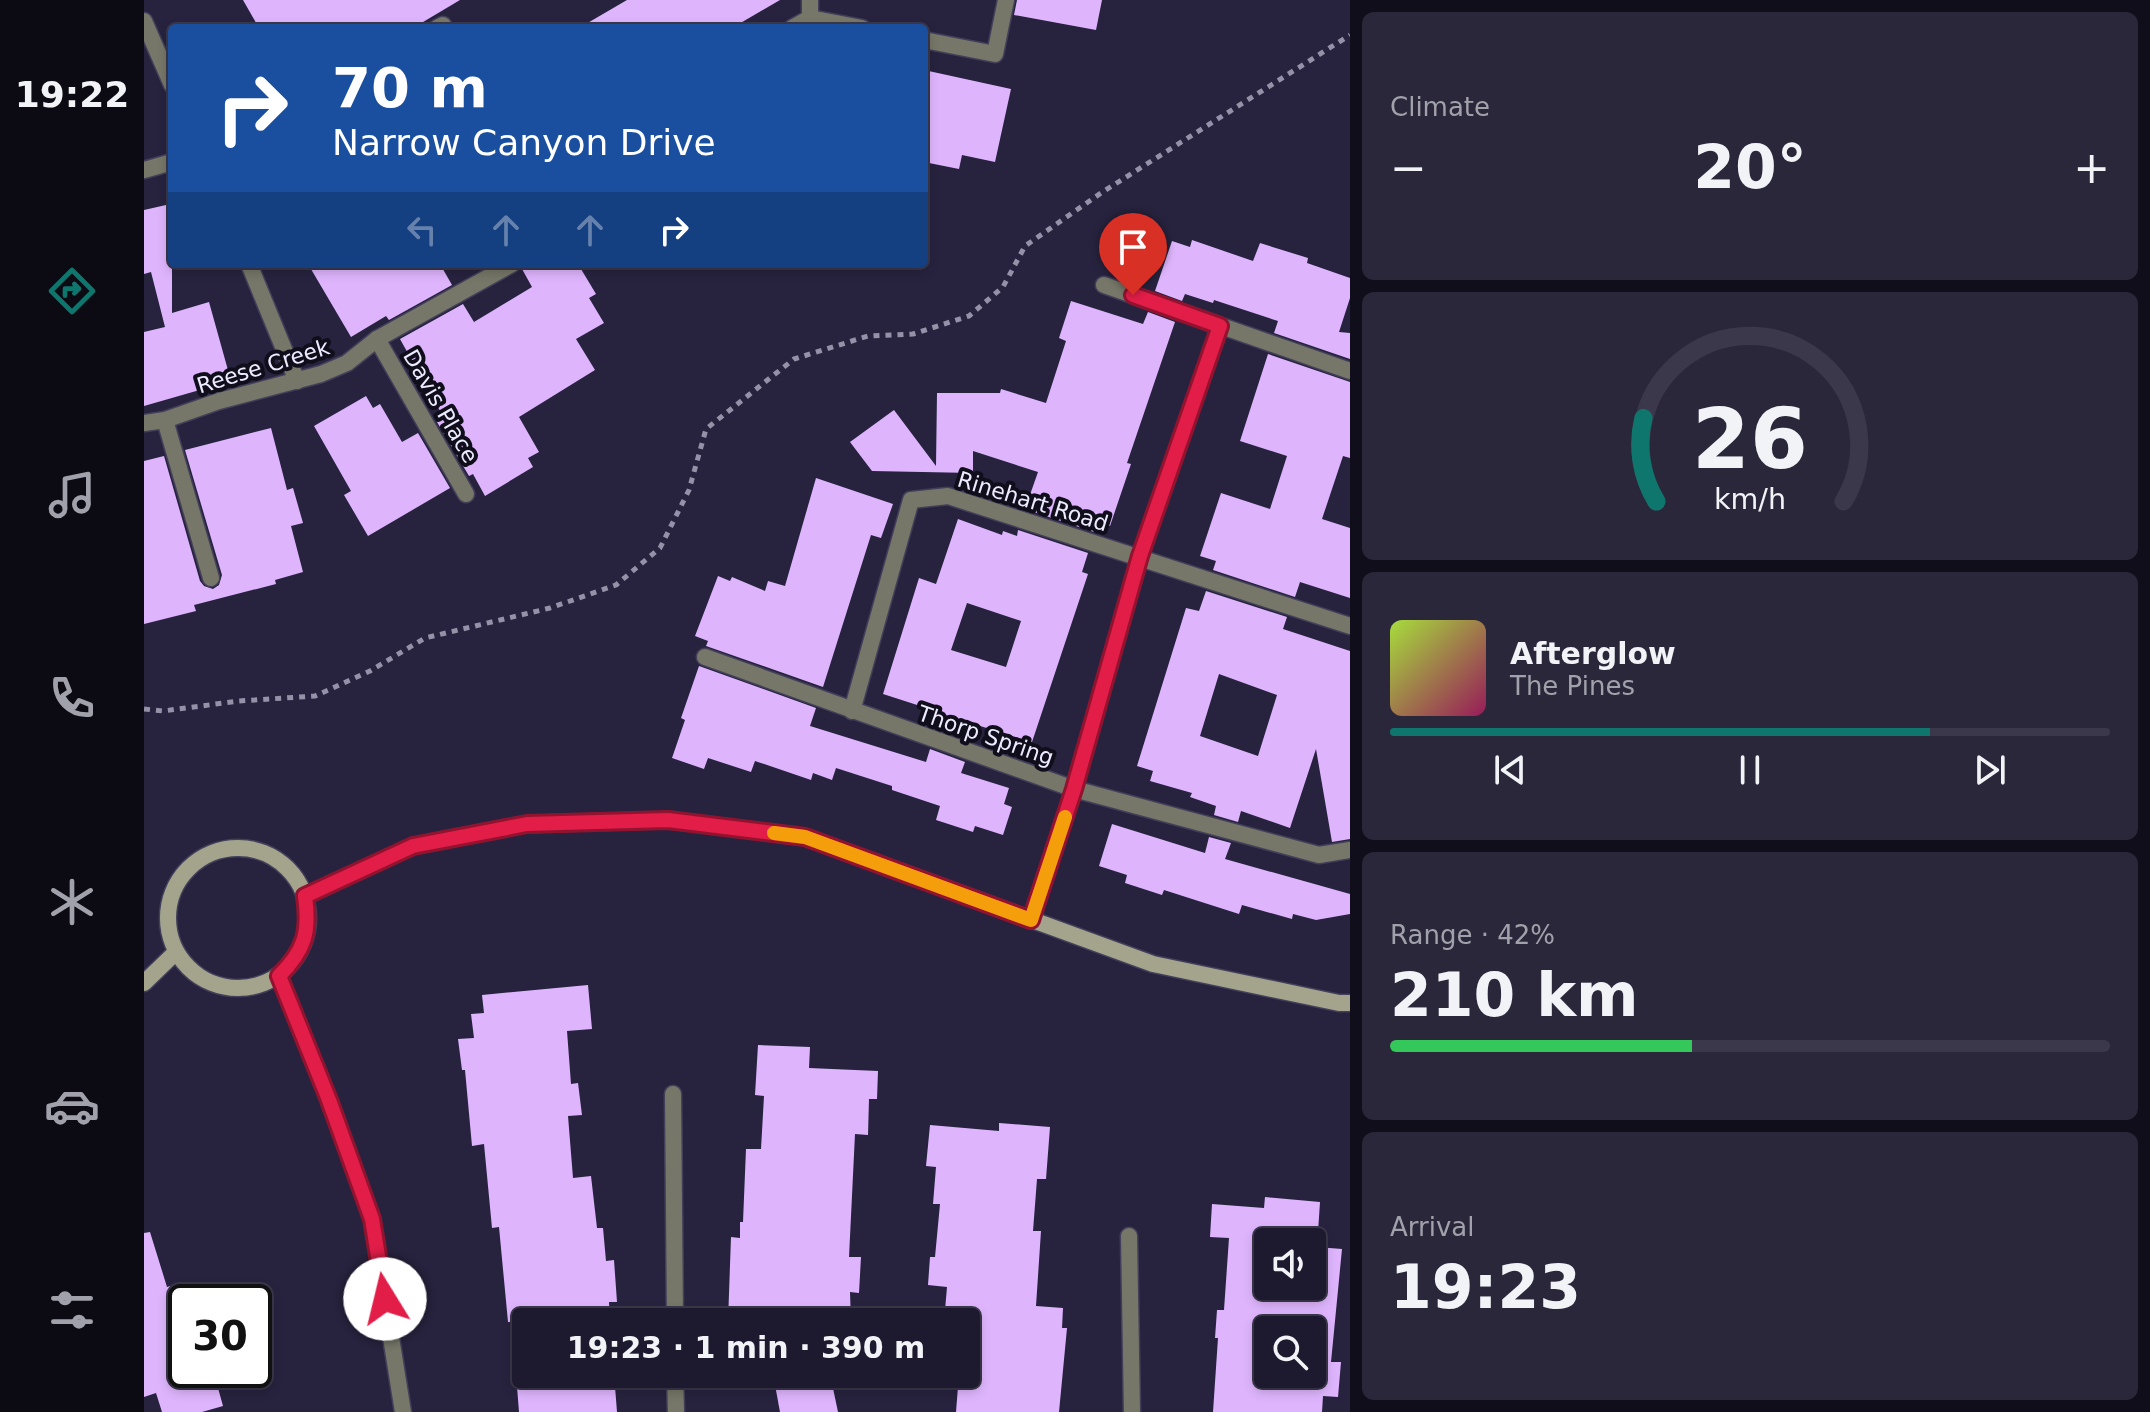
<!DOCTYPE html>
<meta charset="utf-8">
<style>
:root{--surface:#1d1a2f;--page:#2a273b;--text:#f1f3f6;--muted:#a0a1aa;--line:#3b384b;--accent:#0f766e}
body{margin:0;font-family:"DejaVu Sans",sans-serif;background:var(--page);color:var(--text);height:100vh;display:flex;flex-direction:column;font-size:30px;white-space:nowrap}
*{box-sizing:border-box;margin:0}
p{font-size:26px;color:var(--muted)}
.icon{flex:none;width:44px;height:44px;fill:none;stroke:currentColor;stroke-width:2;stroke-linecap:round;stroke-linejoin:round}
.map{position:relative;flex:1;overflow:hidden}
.sheet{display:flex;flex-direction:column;gap:12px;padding:12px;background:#100e1a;width:800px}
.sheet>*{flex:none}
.top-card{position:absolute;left:24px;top:24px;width:760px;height:244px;border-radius:8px;box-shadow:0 4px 12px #0003,0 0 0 2px var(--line);background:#1a4fa0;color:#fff;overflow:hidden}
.tools{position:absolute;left:1110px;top:1228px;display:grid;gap:16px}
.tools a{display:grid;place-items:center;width:72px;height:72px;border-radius:8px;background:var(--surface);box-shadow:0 4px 12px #0003,0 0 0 2px var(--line);font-size:40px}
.speed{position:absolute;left:24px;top:1284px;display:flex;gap:16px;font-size:40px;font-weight:700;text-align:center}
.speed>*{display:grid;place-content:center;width:104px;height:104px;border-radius:50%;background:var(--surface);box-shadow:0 4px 12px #0003,0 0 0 2px var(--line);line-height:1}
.speed .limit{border:4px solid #111;border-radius:12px;background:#fff;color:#111}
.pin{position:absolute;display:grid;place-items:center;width:68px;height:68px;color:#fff;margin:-82px -34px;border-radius:50% 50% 50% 0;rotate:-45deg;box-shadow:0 0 8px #0007}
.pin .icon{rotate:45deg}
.me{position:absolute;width:88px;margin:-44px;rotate:351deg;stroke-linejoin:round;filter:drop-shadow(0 0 6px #0008)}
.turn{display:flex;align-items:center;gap:28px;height:168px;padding:0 32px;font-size:36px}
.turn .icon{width:104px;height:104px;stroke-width:2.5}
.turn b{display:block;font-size:56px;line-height:68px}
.lanes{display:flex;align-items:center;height:76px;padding:0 32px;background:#0003;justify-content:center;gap:40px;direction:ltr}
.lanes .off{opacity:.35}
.big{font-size:60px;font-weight:700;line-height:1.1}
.sheet .card{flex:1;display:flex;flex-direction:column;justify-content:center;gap:12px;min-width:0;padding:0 28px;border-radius:12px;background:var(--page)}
.sheet .dial{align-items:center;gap:0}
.dial svg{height:208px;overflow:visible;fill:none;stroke:var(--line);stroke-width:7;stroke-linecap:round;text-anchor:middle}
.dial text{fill:var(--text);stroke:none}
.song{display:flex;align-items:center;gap:24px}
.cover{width:96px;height:96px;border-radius:12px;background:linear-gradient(135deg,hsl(80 70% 55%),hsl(330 70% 35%))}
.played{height:8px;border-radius:4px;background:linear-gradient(90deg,var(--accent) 75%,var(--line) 75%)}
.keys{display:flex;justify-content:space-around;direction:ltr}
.heat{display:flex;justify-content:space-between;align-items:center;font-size:44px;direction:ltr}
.charge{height:12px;border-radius:6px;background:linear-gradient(90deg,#34c759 42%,var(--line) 0)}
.trip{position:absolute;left:368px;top:1308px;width:468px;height:80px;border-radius:8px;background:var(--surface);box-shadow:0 4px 12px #0003,0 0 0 2px var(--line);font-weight:700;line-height:80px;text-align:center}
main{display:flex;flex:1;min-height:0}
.dock{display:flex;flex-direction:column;width:144px;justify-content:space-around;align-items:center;background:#0c0a13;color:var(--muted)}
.dock .icon{width:56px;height:56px}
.dock .active{color:var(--accent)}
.dock b{font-size:36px;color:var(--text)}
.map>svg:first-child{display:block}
.building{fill:#deb5fd;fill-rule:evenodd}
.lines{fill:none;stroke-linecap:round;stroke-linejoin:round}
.street-casing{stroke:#433f5a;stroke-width:19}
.secondary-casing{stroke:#433f5a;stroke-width:19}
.path{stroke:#9491a8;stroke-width:5;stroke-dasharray:6 6;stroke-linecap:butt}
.street{stroke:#767768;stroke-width:16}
.secondary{stroke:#a3a48b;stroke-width:16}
.route-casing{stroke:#92132f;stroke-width:20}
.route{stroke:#e11d48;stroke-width:14}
.slow{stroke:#f59e0b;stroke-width:14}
.labels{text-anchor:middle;stroke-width:8;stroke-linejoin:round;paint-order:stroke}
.street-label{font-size:22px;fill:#edebff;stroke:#100e1b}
</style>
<main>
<nav class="dock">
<b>19:22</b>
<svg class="icon active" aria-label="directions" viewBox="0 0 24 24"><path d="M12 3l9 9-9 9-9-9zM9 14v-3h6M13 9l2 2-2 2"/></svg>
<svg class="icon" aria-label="music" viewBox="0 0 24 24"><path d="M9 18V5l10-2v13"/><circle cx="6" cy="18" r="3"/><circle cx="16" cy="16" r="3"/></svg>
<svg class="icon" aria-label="phone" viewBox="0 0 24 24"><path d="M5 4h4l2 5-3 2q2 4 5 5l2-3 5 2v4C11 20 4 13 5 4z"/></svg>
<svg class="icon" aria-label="climate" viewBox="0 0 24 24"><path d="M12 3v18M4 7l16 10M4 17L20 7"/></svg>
<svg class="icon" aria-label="car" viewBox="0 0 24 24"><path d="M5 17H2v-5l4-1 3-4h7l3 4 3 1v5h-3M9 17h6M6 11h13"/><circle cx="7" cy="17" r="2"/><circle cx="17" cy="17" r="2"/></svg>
<svg class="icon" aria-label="filters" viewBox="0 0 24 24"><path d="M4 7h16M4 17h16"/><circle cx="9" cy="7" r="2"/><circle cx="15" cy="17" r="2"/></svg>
</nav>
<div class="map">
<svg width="1206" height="1412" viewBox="0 0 1206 1412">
<rect width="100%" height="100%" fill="#27233f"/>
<g class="building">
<polygon points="99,0 316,0 269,28 115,28"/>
<polygon points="483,0 636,0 588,28 435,28"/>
<polygon points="873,0 958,0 952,30 870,15"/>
<polygon points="780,70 867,89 851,162 818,155 815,169 780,162"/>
<polygon points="22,205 28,229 28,313 65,302 87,381 0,406 0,332 21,327 7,272 0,274 0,210"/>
<polygon points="1048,240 1109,261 1116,243 1164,258 1163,263 1206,278 1206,298 1195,332 1206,333 1206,359 1130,333 1134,321 1070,300 1069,303 1041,294 1038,301 1011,291 1028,241 1046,247"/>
<polygon points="164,264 296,264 308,285 245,320 242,316 207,337"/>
<polygon points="379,264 434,264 452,294 445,298 460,323 432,339 451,370 375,417 395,452 384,458 389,467 341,496 329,474 325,476 293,422 300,418 256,339 319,304 330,322 388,287 378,269"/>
<polygon points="927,301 999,324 1004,312 1031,322 983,463 987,464 966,526 953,522 950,532 881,509 894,472 829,451 829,473 728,471 706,442 750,410 792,466 793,393 856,393 857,389 902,403 922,341 915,338"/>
<polygon points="1124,354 1206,382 1206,458 1199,456 1178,519 1206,528 1206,598 1156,582 1151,597 1069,570 1072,561 1056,556 1077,493 1126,509 1143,456 1096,441"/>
<polygon points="222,396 229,408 236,404 258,442 274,433 306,488 224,536 200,495 207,491 170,426"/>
<polygon points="127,428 143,490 149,488 159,523 147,526 159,572 131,580 132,584 50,605 52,611 0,624 0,461 20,456 56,581 60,586 69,589 75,585 78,575 41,450"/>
<polygon points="672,478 749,504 737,538 727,535 679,687 562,646 564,641 551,636 574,576 586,581 588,577 621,591 624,581 641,586"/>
<path d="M814 519 858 535 859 531 873 536 874 530 944 553 938 572 944 574 888 742 833 725 828 741 793 728 798 713 739 694 775 578 792 584ZM823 603 877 621 862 667 807 650Z"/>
<path d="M1062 591 1143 617 1139 629 1206 651V839L1188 842 1172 749 1146 828 1097 811 1094 822 1070 815 1072 806 1046 797 1048 793 1006 781 1009 771 993 766 1042 608 1055 611ZM1075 674 1133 695 1114 756 1056 736Z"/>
<polygon points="555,666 672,708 666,726 782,762 786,749 821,762 817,773 865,788 860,804 868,807 859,835 831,826 829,832 792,820 796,806 748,790 748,786 692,768 688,780 669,773 667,780 611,761 607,772 564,758 560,769 528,758 541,720 537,718"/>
<polygon points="968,824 1061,853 1065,837 1087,843 1081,859 1206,894 1206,914 1172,920 1149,914 1148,919 1098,905 1095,914 1020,890 1018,895 981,883 983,875 955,866"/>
<polygon points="444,985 448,1029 423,1031 427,1084 434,1083 438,1115 424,1116 429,1178 447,1176 453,1228 459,1228 462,1261 470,1260 473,1302 465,1302 466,1322 364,1322 355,1227 348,1228 340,1144 328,1146 321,1070 318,1070 314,1039 330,1038 327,1014 340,1013 338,995"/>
<polygon points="614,1045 666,1047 665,1068 734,1071 733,1099 725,1099 724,1135 711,1134 705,1257 717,1257 715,1293 706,1292 707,1322 584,1322 587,1237 596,1238 596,1222 599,1222 602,1149 617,1149 620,1096 611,1095"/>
<polygon points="855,1123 906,1127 902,1179 893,1179 889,1231 897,1231 892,1306 919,1308 918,1328 923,1328 915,1412 812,1412 815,1374 822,1375 822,1322 800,1322 803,1287 784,1285 786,1257 791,1257 796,1204 789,1204 792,1167 782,1166 786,1125 855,1131"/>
<path d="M1121 1197 1176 1202 1173 1247 1198 1249 1187 1362H1197L1194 1397 1179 1396 1178 1412H1069L1074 1338H1071L1073 1310H1080L1085 1238 1066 1237 1068 1204 1120 1208ZM1124 1242H1168V1286H1124ZM1124 1330H1168V1374H1124Z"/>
<polygon points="6,1232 23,1287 36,1283 42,1304 42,1379 69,1370 79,1406 58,1412 18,1412 12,1393 0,1397 0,1233"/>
<polygon points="372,1374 470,1374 473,1412 375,1412"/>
<polygon points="629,1374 686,1374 694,1412 636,1412"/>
</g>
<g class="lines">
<defs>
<g id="street">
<polyline points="666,0 666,26"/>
<polyline points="0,21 28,85"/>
<polyline points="293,28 299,25"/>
<polyline points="648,28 666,18 718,28"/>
<polyline points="780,40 851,54 862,0"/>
<polyline points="0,170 28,162"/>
<polyline points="105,264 153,381"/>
<polyline points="960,285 1206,371"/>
<polyline points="233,339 322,494"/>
<polyline points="21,420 67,578"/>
<polyline points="0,423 21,420 75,401 177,374 203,363 233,339 368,264"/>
<polyline points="561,657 930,789 1175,855 1206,850"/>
<polyline points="708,711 767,500 804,496 1206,626"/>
<polyline points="887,920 930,789 996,556 1076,326"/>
<polyline points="135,976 185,1100 228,1219 259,1412"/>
<polyline points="529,1094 531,1322"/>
<polyline points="985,1236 988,1412"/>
<polyline points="531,1374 532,1412"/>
</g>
<g id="secondary">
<circle cx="94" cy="918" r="70"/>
<polyline points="161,896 269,846 383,824 524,820 661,837 1009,964 1195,1003 1206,1003"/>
<polyline points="0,983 32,952"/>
</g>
</defs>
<use href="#street" class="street-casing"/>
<use href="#secondary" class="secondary-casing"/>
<polyline class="path" points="0,709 19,711 95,701 171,696 226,671 281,638 406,608 472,585 516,548 545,490 562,429 650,359 724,336 769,334 825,316 859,287 881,246 957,193 1206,35"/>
<use href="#street" class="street"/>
<use href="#secondary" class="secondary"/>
</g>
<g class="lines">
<defs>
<path id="route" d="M241 1299 228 1219 185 1100 135 976C161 950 166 932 161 896L269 846 383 824 524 820 661 837 887 920 930 789 996 556 1076 326 989 295"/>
</defs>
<use href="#route" class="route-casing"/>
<use href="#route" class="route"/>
<polyline class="slow" points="630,833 661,837 887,920 921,817"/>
</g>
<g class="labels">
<g class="street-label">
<text transform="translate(119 366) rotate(-17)" y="8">Reese Creek</text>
<text transform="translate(297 406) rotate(60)" y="8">Davis Place</text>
<text transform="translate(889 501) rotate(17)" y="8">Rinehart Road</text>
<text transform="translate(842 735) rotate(19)" y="8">Thorp Spring</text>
</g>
</g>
</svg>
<div class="tools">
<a><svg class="icon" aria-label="sound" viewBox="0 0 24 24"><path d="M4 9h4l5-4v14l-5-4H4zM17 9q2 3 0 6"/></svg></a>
<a><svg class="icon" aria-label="search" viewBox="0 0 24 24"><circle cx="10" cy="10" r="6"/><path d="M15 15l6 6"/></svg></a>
</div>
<div class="speed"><div class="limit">30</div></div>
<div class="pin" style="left:989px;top:295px;background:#d93025"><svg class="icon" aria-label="arrive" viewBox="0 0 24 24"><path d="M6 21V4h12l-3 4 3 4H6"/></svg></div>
<svg class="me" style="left:241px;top:1299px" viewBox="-20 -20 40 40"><circle r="19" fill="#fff"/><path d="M0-13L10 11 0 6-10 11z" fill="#e11d48"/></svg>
<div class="trip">19:23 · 1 min · 390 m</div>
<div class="top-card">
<div class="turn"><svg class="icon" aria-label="right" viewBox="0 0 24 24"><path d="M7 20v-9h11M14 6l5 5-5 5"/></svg><div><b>70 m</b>Narrow Canyon Drive</div></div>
<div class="lanes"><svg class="icon off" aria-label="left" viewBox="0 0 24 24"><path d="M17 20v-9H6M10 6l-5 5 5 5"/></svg><svg class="icon off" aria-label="ahead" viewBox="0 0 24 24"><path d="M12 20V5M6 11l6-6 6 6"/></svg><svg class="icon off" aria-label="ahead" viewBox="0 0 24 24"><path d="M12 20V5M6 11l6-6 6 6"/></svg><svg class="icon" aria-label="right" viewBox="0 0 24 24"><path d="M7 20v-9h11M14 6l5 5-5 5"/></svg></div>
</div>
</div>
<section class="sheet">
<div class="card"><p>Climate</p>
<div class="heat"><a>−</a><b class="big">20°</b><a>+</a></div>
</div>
<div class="card dial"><svg viewBox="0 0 100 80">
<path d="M14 69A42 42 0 1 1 86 69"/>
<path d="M14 69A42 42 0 0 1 9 37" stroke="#0f766e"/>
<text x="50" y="56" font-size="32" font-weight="700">26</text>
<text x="50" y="72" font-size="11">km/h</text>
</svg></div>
<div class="card">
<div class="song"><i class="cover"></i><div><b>Afterglow</b><p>The Pines</p></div></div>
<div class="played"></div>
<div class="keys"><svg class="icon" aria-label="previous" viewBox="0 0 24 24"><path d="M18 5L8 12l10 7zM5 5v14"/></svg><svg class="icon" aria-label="pause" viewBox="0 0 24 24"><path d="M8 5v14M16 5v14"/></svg><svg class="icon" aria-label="next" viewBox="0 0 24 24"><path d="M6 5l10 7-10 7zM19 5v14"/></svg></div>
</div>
<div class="card"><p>Range · 42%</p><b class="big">210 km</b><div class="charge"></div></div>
<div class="card"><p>Arrival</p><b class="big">19:23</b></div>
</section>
</main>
